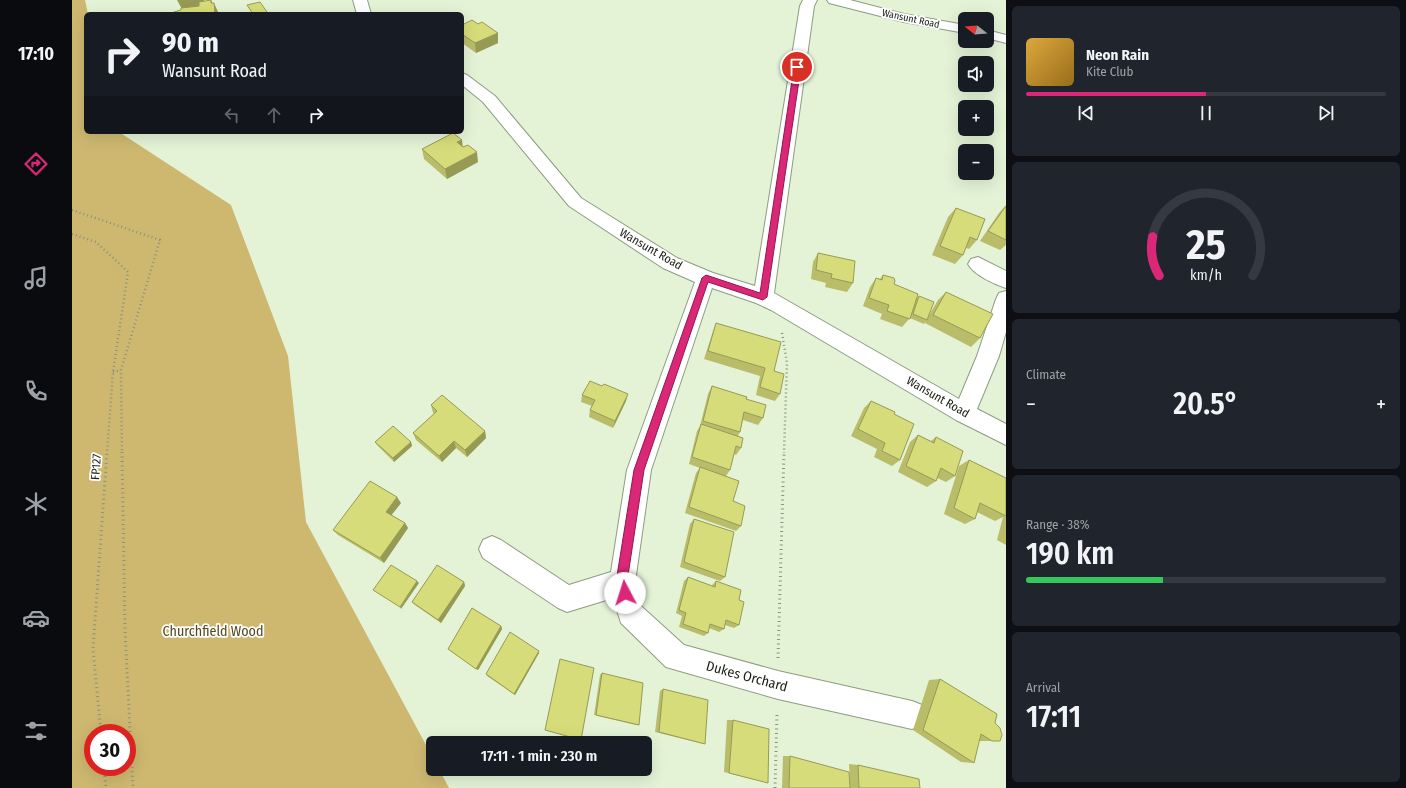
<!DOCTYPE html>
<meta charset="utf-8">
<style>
:root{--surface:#171b24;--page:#20242c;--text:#f1f3f6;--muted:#9ea1a6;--line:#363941;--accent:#db2777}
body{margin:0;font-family:"Fira Sans Condensed",sans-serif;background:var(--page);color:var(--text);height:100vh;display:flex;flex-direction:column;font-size:15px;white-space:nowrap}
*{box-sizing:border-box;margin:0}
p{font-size:13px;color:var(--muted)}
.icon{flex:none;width:22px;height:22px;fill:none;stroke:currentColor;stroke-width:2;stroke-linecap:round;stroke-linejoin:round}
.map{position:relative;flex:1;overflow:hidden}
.drawer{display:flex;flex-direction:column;gap:6px;padding:6px;background:#0d0f14;width:400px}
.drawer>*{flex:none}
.banner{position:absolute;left:12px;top:12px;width:380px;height:122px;border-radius:6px;box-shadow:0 4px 16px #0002;background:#171b24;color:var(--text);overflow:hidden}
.needle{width:26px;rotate:287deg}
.buttons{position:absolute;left:886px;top:12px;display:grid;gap:8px}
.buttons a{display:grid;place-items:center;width:36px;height:36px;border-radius:6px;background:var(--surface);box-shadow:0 4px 16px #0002;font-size:20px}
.speed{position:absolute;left:12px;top:724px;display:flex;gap:8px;font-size:20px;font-weight:700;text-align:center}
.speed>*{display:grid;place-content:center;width:52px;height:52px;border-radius:50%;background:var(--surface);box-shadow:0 4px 16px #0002;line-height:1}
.speed .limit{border:6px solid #d22;background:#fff;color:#111}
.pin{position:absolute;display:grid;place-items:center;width:34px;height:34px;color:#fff;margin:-17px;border:2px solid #fff;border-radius:50%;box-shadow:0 1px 4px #0007}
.me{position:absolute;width:44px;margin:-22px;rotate:355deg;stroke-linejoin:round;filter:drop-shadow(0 0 3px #0008)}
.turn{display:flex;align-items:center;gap:14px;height:84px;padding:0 12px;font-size:18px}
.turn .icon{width:52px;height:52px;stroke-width:2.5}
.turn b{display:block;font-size:28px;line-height:34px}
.lanes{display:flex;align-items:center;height:38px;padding:0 12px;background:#0003;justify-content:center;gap:20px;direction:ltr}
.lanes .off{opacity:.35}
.big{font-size:30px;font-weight:600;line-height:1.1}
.drawer .card{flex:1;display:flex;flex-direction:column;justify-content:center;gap:6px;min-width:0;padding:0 14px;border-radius:6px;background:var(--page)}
.drawer .dial{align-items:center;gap:0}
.dial svg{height:104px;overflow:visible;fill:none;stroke:var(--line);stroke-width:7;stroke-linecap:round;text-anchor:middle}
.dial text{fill:var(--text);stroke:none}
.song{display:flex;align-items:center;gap:12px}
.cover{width:48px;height:48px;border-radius:6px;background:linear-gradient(135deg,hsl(40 70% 55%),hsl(40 70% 35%))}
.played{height:4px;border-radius:2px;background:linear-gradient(90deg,var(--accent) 50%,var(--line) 50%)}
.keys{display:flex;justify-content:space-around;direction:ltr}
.heat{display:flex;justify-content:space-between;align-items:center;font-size:22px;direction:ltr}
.charge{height:6px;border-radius:3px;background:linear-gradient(90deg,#34c759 38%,var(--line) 0)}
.trip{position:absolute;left:354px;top:736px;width:226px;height:40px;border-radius:6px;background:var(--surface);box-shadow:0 4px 16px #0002;font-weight:600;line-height:40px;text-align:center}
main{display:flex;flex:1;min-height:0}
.tab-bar{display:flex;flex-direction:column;width:72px;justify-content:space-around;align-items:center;background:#090b0e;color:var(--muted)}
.tab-bar .icon{width:28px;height:28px}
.tab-bar .on{color:var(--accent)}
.tab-bar b{font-size:18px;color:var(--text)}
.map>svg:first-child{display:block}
.green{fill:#ceb870;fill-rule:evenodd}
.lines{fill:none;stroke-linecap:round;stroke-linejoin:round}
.minor-casing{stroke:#8e9c82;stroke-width:2}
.path-far1{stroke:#87917d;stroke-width:2.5;stroke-dasharray:1 3;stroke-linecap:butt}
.path{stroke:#87917d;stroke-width:3;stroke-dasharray:1 3.5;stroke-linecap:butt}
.minor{fill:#fff;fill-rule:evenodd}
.wall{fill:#b9bd69}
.shaded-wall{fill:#969a55}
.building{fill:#d7dc7a;stroke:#969a55}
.route{fill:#db2777;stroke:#8e194d}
.labels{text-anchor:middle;stroke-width:3.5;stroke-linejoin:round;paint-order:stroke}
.far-street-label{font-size:10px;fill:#1a2015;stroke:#fff}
.street-label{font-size:12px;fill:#1a2015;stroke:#fff}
.near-park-label{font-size:14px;fill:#54481f;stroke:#fff}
.near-street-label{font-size:14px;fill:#1a2015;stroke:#fff}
</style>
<main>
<nav class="tab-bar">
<b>17:10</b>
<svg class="icon on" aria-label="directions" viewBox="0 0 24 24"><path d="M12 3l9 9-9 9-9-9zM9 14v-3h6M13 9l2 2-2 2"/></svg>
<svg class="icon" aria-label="music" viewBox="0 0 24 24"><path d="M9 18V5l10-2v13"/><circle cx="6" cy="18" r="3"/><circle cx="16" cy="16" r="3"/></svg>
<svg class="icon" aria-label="phone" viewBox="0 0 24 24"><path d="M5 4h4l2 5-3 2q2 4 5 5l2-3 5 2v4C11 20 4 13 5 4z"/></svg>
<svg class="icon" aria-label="climate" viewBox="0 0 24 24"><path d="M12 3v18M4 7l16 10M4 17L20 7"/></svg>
<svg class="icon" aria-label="car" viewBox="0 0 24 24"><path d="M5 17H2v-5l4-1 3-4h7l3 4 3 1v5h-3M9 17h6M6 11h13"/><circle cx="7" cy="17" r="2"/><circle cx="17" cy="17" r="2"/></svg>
<svg class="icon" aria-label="filters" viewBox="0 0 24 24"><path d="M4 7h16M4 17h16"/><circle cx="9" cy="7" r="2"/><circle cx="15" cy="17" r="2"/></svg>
</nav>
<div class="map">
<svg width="934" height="788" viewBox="0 0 934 788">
<rect width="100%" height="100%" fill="#e4f3d6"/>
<path class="green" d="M0 0H13L16 14H14V132H47L159 205 216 356 234 522 361 758V769H367L377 788H0ZM21 733H55V767H21Z"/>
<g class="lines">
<defs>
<g id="minor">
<polygon points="281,0 295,0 299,14 285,14"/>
<polygon points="731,0 745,0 742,6 702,293 887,399 905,356 924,299 927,293 934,291 934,332 927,356 905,409 934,424 934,445 884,420 699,310 684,303 640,288 579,470 563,582 569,606 612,645 706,671 840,701 850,705 854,715 850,725 840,729 706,699 594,667 549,623 541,598 495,612 486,608 411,558 407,549 411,540 420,536 429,540 497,585 539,572 555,470 623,282 591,268 497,206 411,102 390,85 390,73 395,75 423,96 509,198 605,258 641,273 683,286 728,6"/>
<polygon points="755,0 778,0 832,14 893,25 893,33 832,22 757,3"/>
<polygon points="915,30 934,35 934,43 915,38"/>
<path d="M906 257 934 271V288C922 284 902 275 896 264L899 259Z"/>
</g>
</defs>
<use href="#minor" class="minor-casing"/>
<g class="path-far1">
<polyline points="0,210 88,240 49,370 50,453"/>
<polyline points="0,234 24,242 56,272 41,372 35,453"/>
<polyline points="710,333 715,363 712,453"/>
<polyline points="41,372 49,370"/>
</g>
<g class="path">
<polyline points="50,452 53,630 61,788"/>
<polyline points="706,658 712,452"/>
<polyline points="29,733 21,649 35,452"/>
<polyline points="32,767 34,788"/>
<polyline points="703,788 705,713"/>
</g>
<use href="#minor" class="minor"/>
</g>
<g class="wall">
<polygon points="390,25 426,33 426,43 404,53 390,43"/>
<polygon points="391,147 406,162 375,179 352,159 350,149"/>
<polygon points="934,205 934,245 928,250 908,241 927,213"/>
<polygon points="884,208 905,240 897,249 894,248 891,255 883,264 860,255 876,217"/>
<polygon points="746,253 781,283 775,292 753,287 754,283 739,279 741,262"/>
<polygon points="811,275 822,284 845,298 847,296 856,317 866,300 874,292 908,338 899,347 853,323 854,321 852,324 838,318 830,327 808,319 810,314 791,306 798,287 804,278 808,279"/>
<polygon points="644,323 702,371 708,394 703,401 684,395 688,376 632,359 641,331"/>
<polygon points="640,386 674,399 691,418 686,425 671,420 668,432 666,436 669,448 664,455 662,454 658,470 654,476 669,526 664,531 613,513 624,473 628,468 617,464 625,431 628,426 636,394"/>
<polygon points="510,395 554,401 541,428 517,417 518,410 520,406 509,402"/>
<polygon points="799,401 822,414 828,460 820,466 802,457 805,449 779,436 792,408"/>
<polygon points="359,405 413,431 414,438 395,457 384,448 370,462 344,440 341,433 362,414 361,413"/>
<polygon points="846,435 859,441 864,437 883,476 874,482 865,478 864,481 855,487 826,472 838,442"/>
<polygon points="303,442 339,442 340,446 322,462 305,445"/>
<polygon points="897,460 934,478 934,545 925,540 931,517 923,521 905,512 903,519 893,524 872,514 887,466"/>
<polygon points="329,503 319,515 333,523 336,528 312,563 266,535 261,530"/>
<polygon points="622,519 653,577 648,581 608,567 618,524"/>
<polygon points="616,577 640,586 640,585 644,581 667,600 667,625 662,628 653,625 652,629 647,632 637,628 636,633 632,636 607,627 610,616 604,613 612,581"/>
<polygon points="392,582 393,586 369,623 343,605 340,602"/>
<polygon points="429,626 430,629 406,670 376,649"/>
<polygon points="467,653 443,695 415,676 414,674"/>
<polygon points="530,673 567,725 564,725 522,715 528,675"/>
<polygon points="868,679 923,723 928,741 907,741 902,763 889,762 841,730 857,680"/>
<polygon points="591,689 633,744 628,743 583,732 588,691"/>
<polygon points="655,720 661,720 696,783 652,772"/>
<polygon points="711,756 718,756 778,788 710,788"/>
<polygon points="777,764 786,765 848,788 778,788"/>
</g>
<g class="shaded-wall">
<polygon points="105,0 132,0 132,6 110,9"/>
<polygon points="139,0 143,9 142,3 147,14 135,14 139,3"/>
<polygon points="426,33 426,43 404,53 403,43"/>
<polygon points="390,140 391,149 385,142"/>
<polygon points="405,152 406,162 375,179 373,169"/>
<polygon points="556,394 554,401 541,428 543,421"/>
<polygon points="413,431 414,438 395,457 393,450"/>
<polygon points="382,441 384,448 370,462 367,456"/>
<polygon points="339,442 340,446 322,462 321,458"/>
<polygon points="325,497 329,503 318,517 314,512"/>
<polygon points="333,523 336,528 312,563 308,558"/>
<polygon points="345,581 347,583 329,609 328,607"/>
<polygon points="392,582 393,586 369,623 366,620"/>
<polygon points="429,626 430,629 406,670 404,669"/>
<polygon points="467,651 467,653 443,695 442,694"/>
</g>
<g class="building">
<polygon points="139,0 139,3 142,3 143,12 135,14 98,14 102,12 109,10 109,8 127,6 127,2"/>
<polygon points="188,2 195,12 189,14 181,14 175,5"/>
<polygon points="400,20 406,24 410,22 426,33 403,43 390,34 390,25"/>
<polygon points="381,133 390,140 385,142 391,147 396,145 405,152 373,169 350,149"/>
<polygon points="934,206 934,240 916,231"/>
<polygon points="884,208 913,219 905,240 898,237 891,255 868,246"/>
<polygon points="746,253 783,261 781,283 759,278 760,274 744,270"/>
<polygon points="811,275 822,278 823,281 822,284 846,294 838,319 815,311 817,305 797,298 804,278 810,280"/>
<polygon points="874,292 921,314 908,338 861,315"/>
<polygon points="847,296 862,302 855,320 841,314"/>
<polygon points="644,323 709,342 702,371 712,374 708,394 688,387 693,368 636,351"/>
<polygon points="518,381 530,386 532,384 556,394 543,421 518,410 523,400 510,395"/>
<polygon points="640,386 675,397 674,399 694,405 691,418 672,412 668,432 631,421"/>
<polygon points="370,395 413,431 393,450 382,441 367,456 341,433 365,411 359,405"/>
<polygon points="799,401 823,412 822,414 842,424 828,460 810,451 813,443 786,429"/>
<polygon points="629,424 671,438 669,448 664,446 658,470 620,457"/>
<polygon points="321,426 339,442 321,458 303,442"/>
<polygon points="846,435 862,443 864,437 891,451 883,476 869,468 864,481 834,466"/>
<polygon points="897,460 934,478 934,516 908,503 903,519 882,508"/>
<polygon points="628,467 667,481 661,501 673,506 669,526 617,507"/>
<polygon points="298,481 325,497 314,512 333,523 308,558 261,530"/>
<polygon points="622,519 662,532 653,577 612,562"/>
<polygon points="319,565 345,581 328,607 301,590"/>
<polygon points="365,565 392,582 366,620 340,602"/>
<polygon points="616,577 643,587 644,581 669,590 667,600 672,602 667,625 654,620 652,629 638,624 636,633 611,624 614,613 607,610"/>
<polygon points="400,608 429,626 404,669 376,649"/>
<polygon points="438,632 467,651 442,694 414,674"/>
<polygon points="488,659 522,668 509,740 473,730"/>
<polygon points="530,673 571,683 567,725 524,715"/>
<polygon points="868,679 925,714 923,723 928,728 930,735 928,741 920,741 909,734 902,763 851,730"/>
<polygon points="591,689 636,700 633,744 587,732"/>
<polygon points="661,720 697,729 696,783 657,773"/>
<polygon points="718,756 777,772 778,788 717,788"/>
<polygon points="786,765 847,779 848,788 787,788"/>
</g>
<polygon class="route" points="725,65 729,67 695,297 691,300 636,282 572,470 555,582 558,593 556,597 553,598 549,597 544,582 562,470 630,278 634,275 688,293 722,67"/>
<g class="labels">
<g class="far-street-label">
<text transform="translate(839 18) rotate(12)" y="4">Wansunt Road</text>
</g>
<g class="street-label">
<text transform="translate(579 249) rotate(30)" y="4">Wansunt Road</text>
<text transform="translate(866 397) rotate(30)" y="4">Wansunt Road</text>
<text transform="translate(24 467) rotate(-86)" y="4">FP127</text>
</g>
<g class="near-park-label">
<text x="141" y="636">Churchfield Wood</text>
</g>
<g class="near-street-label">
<text transform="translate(675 676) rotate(15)" y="5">Dukes Orchard</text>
</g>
</g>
</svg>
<div class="buttons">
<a><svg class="needle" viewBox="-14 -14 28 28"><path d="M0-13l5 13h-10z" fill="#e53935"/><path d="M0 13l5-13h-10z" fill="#9ea1a6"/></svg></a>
<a><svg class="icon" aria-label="sound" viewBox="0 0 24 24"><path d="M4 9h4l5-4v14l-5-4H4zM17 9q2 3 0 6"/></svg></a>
<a>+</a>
<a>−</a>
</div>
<div class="speed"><div class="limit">30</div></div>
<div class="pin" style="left:725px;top:67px;background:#d93025"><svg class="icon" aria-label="arrive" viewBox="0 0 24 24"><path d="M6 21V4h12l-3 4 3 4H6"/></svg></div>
<svg class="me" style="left:553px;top:593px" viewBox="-20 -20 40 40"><circle r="19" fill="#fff"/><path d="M0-13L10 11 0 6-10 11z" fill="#db2777"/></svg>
<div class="trip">17:11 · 1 min · 230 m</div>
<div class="banner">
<div class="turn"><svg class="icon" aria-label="right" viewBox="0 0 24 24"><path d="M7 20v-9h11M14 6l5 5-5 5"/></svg><div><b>90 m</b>Wansunt Road</div></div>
<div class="lanes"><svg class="icon off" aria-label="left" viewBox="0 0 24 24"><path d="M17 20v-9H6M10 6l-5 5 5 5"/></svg><svg class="icon off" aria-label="ahead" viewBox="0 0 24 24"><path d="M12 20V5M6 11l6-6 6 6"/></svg><svg class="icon" aria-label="right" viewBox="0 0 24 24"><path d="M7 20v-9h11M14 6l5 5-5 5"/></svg></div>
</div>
</div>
<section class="drawer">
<div class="card">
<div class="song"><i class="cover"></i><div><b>Neon Rain</b><p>Kite Club</p></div></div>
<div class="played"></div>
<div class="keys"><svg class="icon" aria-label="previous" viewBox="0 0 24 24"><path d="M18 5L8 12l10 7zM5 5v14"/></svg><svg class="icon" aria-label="pause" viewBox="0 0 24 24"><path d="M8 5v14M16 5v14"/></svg><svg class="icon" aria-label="next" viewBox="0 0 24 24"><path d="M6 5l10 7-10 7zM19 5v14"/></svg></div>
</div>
<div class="card dial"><svg viewBox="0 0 100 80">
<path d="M14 69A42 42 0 1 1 86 69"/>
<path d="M14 69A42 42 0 0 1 9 39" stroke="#db2777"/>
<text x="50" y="56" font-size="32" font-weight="700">25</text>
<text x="50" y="72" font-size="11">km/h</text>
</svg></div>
<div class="card"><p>Climate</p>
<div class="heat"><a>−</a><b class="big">20.5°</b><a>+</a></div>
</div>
<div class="card"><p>Range · 38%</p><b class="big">190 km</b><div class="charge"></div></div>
<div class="card"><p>Arrival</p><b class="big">17:11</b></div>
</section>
</main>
